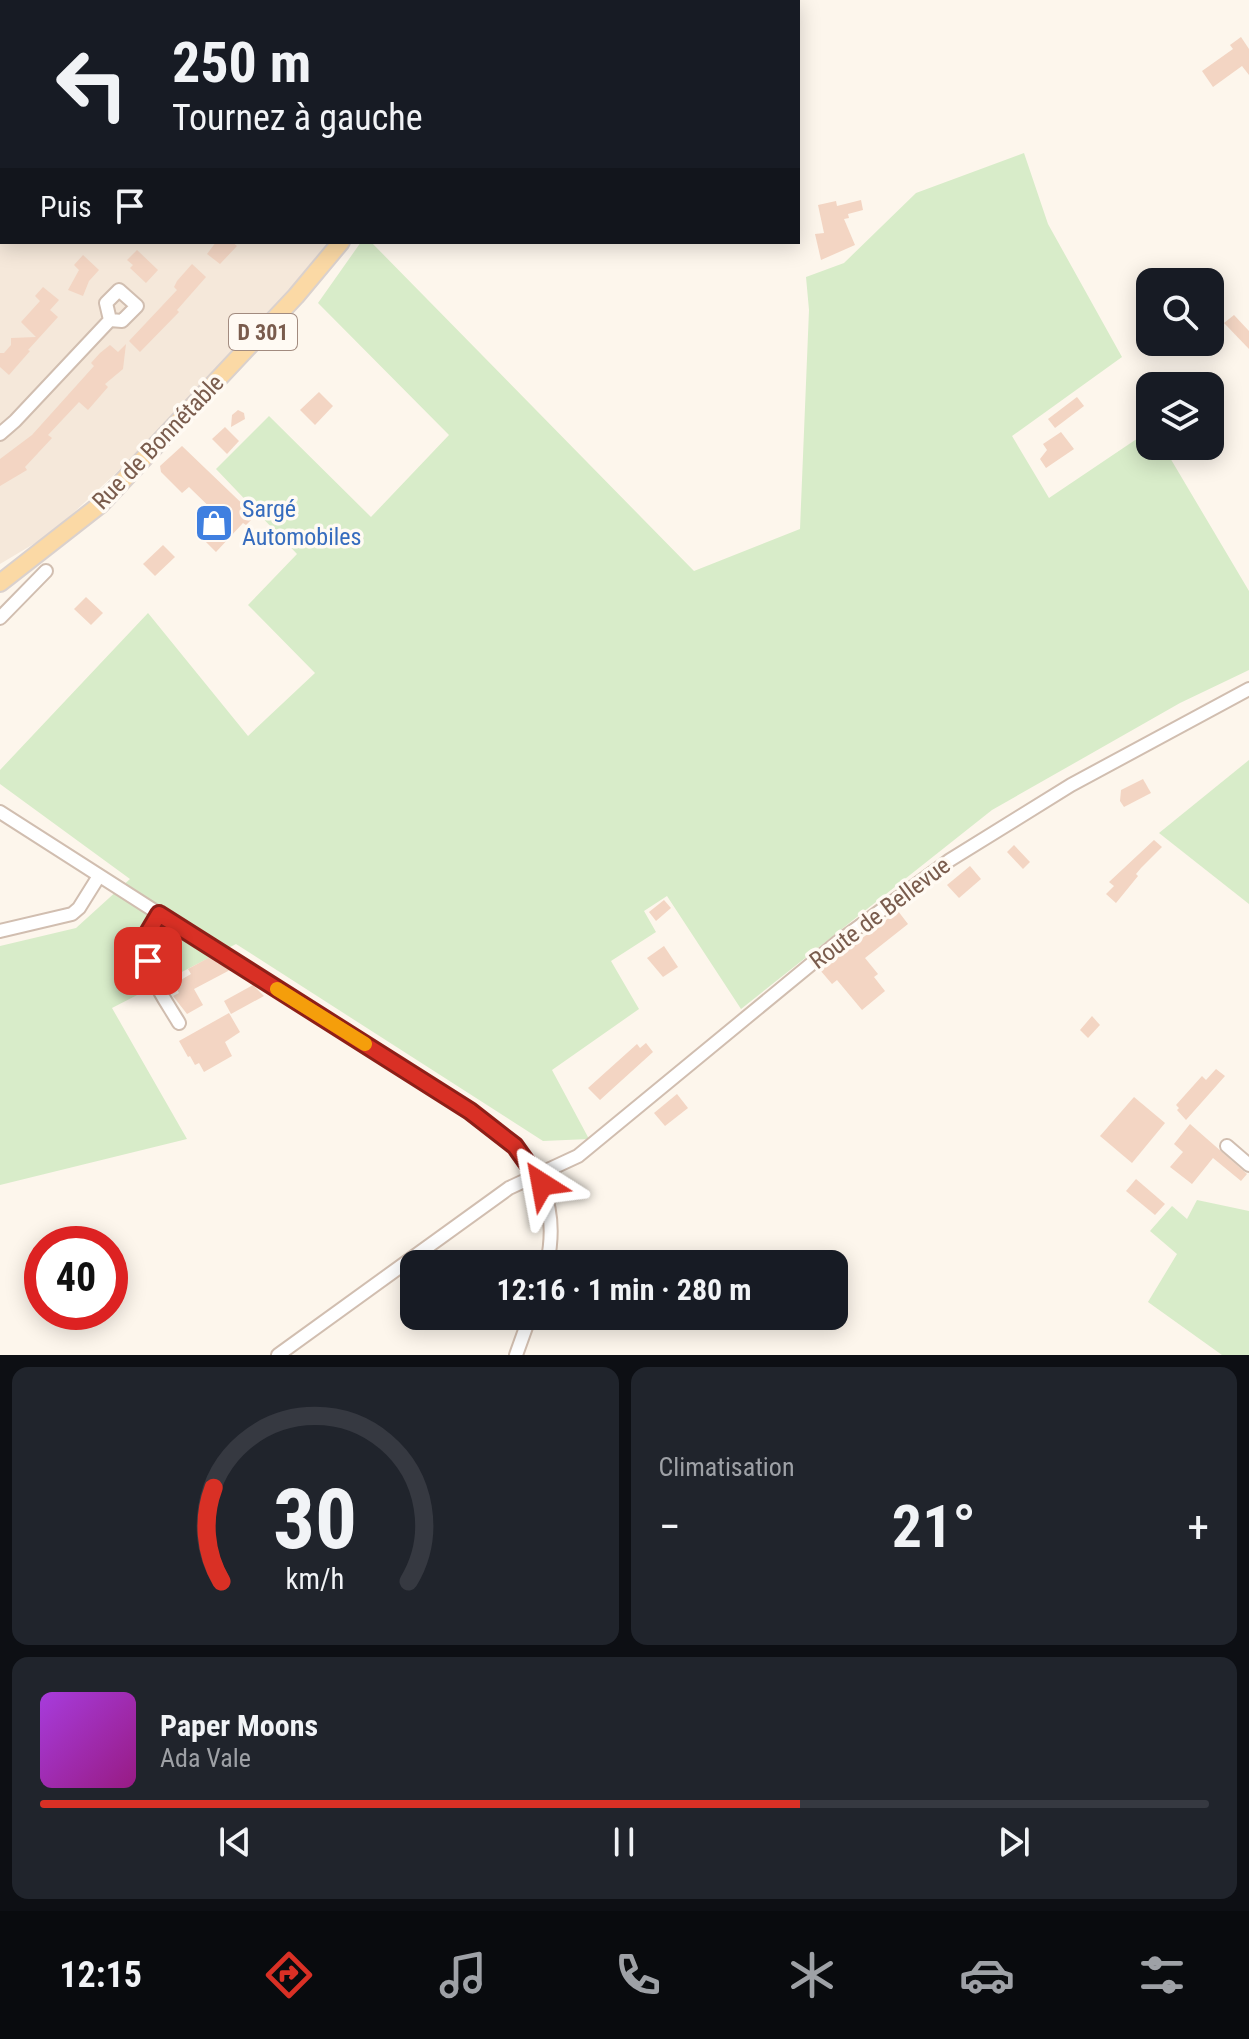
<!DOCTYPE html>
<html lang="fr">
<meta charset="utf-8">
<style>
:root{--surface:#171b24;--page:#20242c;--text:#f1f3f6;--muted:#9ea1a6;--line:#363941;--accent:#d93025}
body{margin:0;font-family:"Roboto Condensed",sans-serif;background:var(--page);color:var(--text);height:100vh;display:flex;flex-direction:column;font-size:30px;white-space:nowrap}
*{box-sizing:border-box;margin:0}
p{font-size:26px;color:var(--muted)}
.icon{flex:none;width:44px;height:44px;fill:none;stroke:currentColor;stroke-width:2;stroke-linecap:round;stroke-linejoin:round}
.map{position:relative;height:1355px;overflow:hidden}
.sheet{display:flex;flex-direction:column;gap:12px;padding:12px;background:#0d0f14;flex:1}
.sheet>*{flex:none}
.hud{position:absolute;left:0px;top:0px;width:800px;height:244px;box-shadow:0 4px 20px #0003;background:#171b24;color:var(--text);overflow:hidden}
.tools{position:absolute;left:1136px;top:268px;display:grid;gap:16px}
.tools a{display:grid;place-items:center;width:88px;height:88px;border-radius:16px;background:var(--surface);box-shadow:0 4px 20px #0003;font-size:40px}
.speed{position:absolute;left:24px;top:1226px;display:flex;gap:16px;font-size:40px;font-weight:700;text-align:center}
.speed>*{display:grid;place-content:center;width:104px;height:104px;border-radius:50%;background:var(--surface);box-shadow:0 4px 20px #0003;line-height:1}
.speed .limit{border:12px solid #d22;background:#fff;color:#111}
.pin{position:absolute;display:grid;place-items:center;width:68px;height:68px;color:#fff;margin:-34px;border-radius:16px;box-shadow:0 4px 12px #0006}
.me{position:absolute;width:88px;margin:-44px;rotate:326deg;stroke-linejoin:round;filter:drop-shadow(0 0 6px #0008)}
.turn{display:flex;align-items:center;gap:28px;height:168px;padding:0 40px;font-size:36px}
.turn .icon{width:104px;height:104px;stroke-width:2.5}
.turn b{display:block;font-size:56px;line-height:68px}
.then{display:flex;align-items:center;height:76px;padding:0 40px;background:#0003;gap:16px;font-size:30px}
.big{font-size:60px;font-weight:700;line-height:1.1}
.sheet .card{flex:1;display:flex;flex-direction:column;justify-content:center;gap:12px;min-width:0;padding:0 28px;border-radius:16px;background:var(--page)}
.sheet .dial{align-items:center;gap:0}
.dial svg{height:208px;overflow:visible;fill:none;stroke:var(--line);stroke-width:7;stroke-linecap:round;text-anchor:middle}
.dial text{fill:var(--text);stroke:none}
.song{display:flex;align-items:center;gap:24px}
.cover{width:96px;height:96px;border-radius:12px;background:linear-gradient(135deg,hsl(280 70% 55%),hsl(310 70% 35%))}
.played{height:8px;border-radius:4px;background:linear-gradient(90deg,var(--accent) 65%,var(--line) 65%)}
.keys{display:flex;justify-content:space-around;direction:ltr}
.heat{display:flex;justify-content:space-between;align-items:center;font-size:44px;direction:ltr}
.sheet .tiles{flex:1;display:grid;gap:12px;grid-template-columns:1fr 1fr}
.card:last-child{grid-column:span 2}
.trip{position:absolute;left:400px;top:1250px;width:448px;height:80px;border-radius:16px;background:var(--surface);box-shadow:0 4px 20px #0003;font-weight:700;line-height:80px;text-align:center}
.tab-bar{display:flex;height:128px;justify-content:space-around;align-items:center;background:#090b0e;color:var(--muted)}
.tab-bar .icon{width:56px;height:56px}
.tab-bar .active{color:var(--accent)}
.tab-bar b{font-size:36px;color:var(--text)}
.map>svg:first-child{display:block}
.residential{fill:#f5e8da}
.green{fill:#d8ecc9}
.building{fill:#f3d5c3}
.lines{fill:none;stroke-linecap:round;stroke-linejoin:round}
.minor-casing{stroke:#d1beb0;stroke-width:16}
.major-casing{stroke:#dad1cd;stroke-width:20}
.minor{stroke:#fff;stroke-width:12}
.major{stroke:#fbd9a5;stroke-width:16}
.route-casing{stroke:#8d1f18;stroke-width:20}
.route{stroke:#d93025;stroke-width:14}
.slow{stroke:#f59e0b;stroke-width:14}
.labels{text-anchor:middle;stroke-width:7;stroke-linejoin:round;paint-order:stroke}
.shield{fill:#fffaf3;stroke:#a28b7f;stroke-width:2}
.shield-label{font-size:22px;font-weight:bold;fill:#7a5c4d}
.street-label{font-size:24px;fill:#7a5c4d;stroke:#fffaf3}
.shop-label{font-size:24px;fill:#366cbe;stroke:#fffaf3;text-anchor:start}
</style>
<div class="map">
<svg width="1249" height="1355" viewBox="0 0 1249 1355">
<rect width="100%" height="100%" fill="#fdf6ec"/>
<polygon class="residential" points="0,0 455,0 2,2 2,242 328,242 272,311 219,369 115,474 52,533 0,564"/>
<g class="green">
<polygon points="1024,153 1048,224 1122,357 1012,436 1049,498 1150,430 1150,446 1163,446 1249,591 1249,670 1180,703 992,810 741,1009 667,896 644,911 656,932 611,961 639,1009 552,1070 589,1139 543,1141 236,944 112,1008 187,1139 0,1185 0,946 76,928 130,879 0,784 0,770 148,613 248,736 315,673 248,605 297,554 216,469 269,416 371,517 449,435 318,303 361,242 371,242 694,571 800,529 809,310 806,277 844,263 916,193"/>
<polygon points="1249,760 1249,904 1159,833"/>
<polygon points="1197,1200 1249,1211 1249,1355 1222,1355 1148,1302 1177,1254 1150,1231 1172,1206 1187,1219"/>
</g>
<g class="building">
<polygon points="1241,37 1249,49 1249,75 1242,66 1213,87 1202,71 1233,49 1230,45"/>
<polygon points="861,200 863,210 848,214 849,218 844,219 855,245 821,260 815,234 824,233 818,205 836,201 837,206"/>
<polygon points="216,242 232,242 237,246 220,264 207,254"/>
<polygon points="137,250 158,270 146,283 130,268 133,265 127,260"/>
<polygon points="83,255 99,270 89,281 83,296 68,290 79,270 74,265"/>
<polygon points="192,264 206,277 177,310 179,312 140,352 129,341 177,290 174,287 177,281"/>
<polygon points="43,287 59,300 50,310 58,317 28,350 30,351 9,375 0,367 0,353 4,353 11,345 11,338 36,337 21,322 40,301 35,296"/>
<polygon points="1234,315 1249,331 1249,349 1224,323"/>
<polygon points="126,344 123,369 105,384 108,387 88,410 79,402 48,435 52,438 25,467 27,470 0,486 0,459 32,435 94,366 91,363 100,353 110,345 118,352"/>
<polygon points="319,392 333,406 315,425 300,410"/>
<polygon points="1077,397 1084,406 1055,428 1048,419"/>
<polygon points="238,410 244,413 245,419 231,427 232,415"/>
<polygon points="225,427 239,441 227,454 212,439"/>
<polygon points="1061,432 1074,449 1046,468 1040,459 1047,450 1043,444"/>
<polygon points="182,446 255,516 246,525 243,523 216,552 204,540 223,520 189,487 182,493 161,472 160,466"/>
<polygon points="163,545 175,557 155,576 143,564"/>
<polygon points="86,597 103,613 91,625 74,609"/>
<polygon points="1143,779 1151,793 1124,807 1120,801 1121,790"/>
<polygon points="1154,840 1162,847 1141,868 1136,874 1138,876 1116,903 1106,894 1114,886 1109,882"/>
<polygon points="1014,845 1030,862 1023,869 1007,852"/>
<polygon points="970,866 981,879 959,898 947,885"/>
<polygon points="664,900 671,908 656,921 649,912"/>
<polygon points="898,911 908,924 865,958 878,974 874,977 885,991 862,1010 837,980 832,984 820,970"/>
<polygon points="664,946 678,967 663,977 647,958"/>
<polygon points="210,957 230,970 194,989 203,1005 187,1014 173,996 179,993 174,984 191,974 188,969"/>
<polygon points="253,985 264,996 231,1014 224,1001"/>
<polygon points="229,1013 240,1032 225,1042 232,1056 204,1072 199,1063 195,1065 190,1056 188,1057 179,1041"/>
<polygon points="1092,1016 1100,1025 1088,1038 1080,1030"/>
<polygon points="646,1043 653,1052 600,1100 588,1088 637,1044 640,1048"/>
<polygon points="1216,1069 1225,1076 1186,1120 1177,1110 1179,1108 1176,1105 1202,1076 1206,1080"/>
<polygon points="677,1094 688,1108 665,1126 654,1113"/>
<polygon points="1134,1097 1165,1123 1132,1163 1100,1136"/>
<polygon points="1190,1124 1247,1174 1241,1181 1213,1158 1192,1184 1170,1167 1183,1152 1174,1144"/>
<polygon points="1136,1179 1165,1204 1155,1215 1126,1191"/>
<polygon points="620,1316 636,1316 634,1329 620,1328"/>
</g>
<g class="lines">
<defs>
<g id="minor">
<polyline points="119,0 121,2"/>
<polyline points="29,2 31,0"/>
<polyline points="0,203 2,204"/>
<polyline points="0,434 15,421 110,320 122,321 137,306 119,290 106,303 110,320"/>
<polyline points="0,618 46,571"/>
<path d="M0 812 494 1128C539 1167 560 1203 547 1264"/>
<path d="M159 914C155 921 148 929 146 936 139 966 165 999 179 1023"/>
<polyline points="0,931 72,914 79,908 99,876"/>
<polyline points="1227,1146 1249,1165"/>
<polyline points="278,1355 509,1188 578,1156 838,942 950,860 1071,785 1249,689"/>
<polyline points="516,1355 530,1316"/>
</g>
<g id="major">
<polyline points="464,2 465,0"/>
<polyline points="0,583 101,504 296,296 341,242"/>
</g>
</defs>
<use href="#minor" class="minor-casing"/>
<use href="#major" class="major-casing"/>
<use href="#minor" class="minor"/>
<use href="#major" class="major"/>
</g>
<g class="lines">
<defs>
<polyline id="route" points="148,961 146,936 159,914 470,1111 515,1146 542,1184"/>
</defs>
<use href="#route" class="route-casing"/>
<use href="#route" class="route"/>
<polyline class="slow" points="277,989 365,1044"/>
</g>
<defs>
<symbol id="shop-square" viewBox="-11 -11 22 22"><rect x="-9" y="-9" width="18" height="18" rx="4" fill="#3f7fe0" stroke="#fffaf3"/><path d="M-5-2.5h2.3a2.7 3.5 0 0 1 5.4 0H5L5.5 6h-11ZM-1.5-2.5h3a1.5 2.3 0 0 0-3 0Z" fill="#fff"/></symbol>
</defs>
<g fill-rule="evenodd">
<use href="#shop-square" x="192" y="501" width="44" height="44"/>
</g>
<g class="labels">
<rect class="shield" x="229" y="314" width="68" height="36" rx="6"/>
<g class="shield-label">
<text x="263" y="340">D 301</text>
</g>
<g class="street-label">
<text transform="translate(158 442) rotate(-46)" y="8">Rue de Bonnétable</text>
<text transform="translate(880 913) rotate(-37)" y="8">Route de Bellevue</text>
</g>
<g class="shop-label">
<text x="242" y="517">Sargé<tspan x="242" dy="28">Automobiles</tspan></text>
</g>
</g>
</svg>
<div class="tools">
<a><svg class="icon" aria-label="search" viewBox="0 0 24 24"><circle cx="10" cy="10" r="6"/><path d="M15 15l6 6"/></svg></a>
<a><svg class="icon" aria-label="layers" viewBox="0 0 24 24"><path d="M12 4l9 5-9 5-9-5zM3 14l9 5 9-5"/></svg></a>
</div>
<div class="speed"><div class="limit">40</div></div>
<div class="pin" style="left:148px;top:961px;background:#d93025"><svg class="icon" aria-label="arrive" viewBox="0 0 24 24"><path d="M6 21V4h12l-3 4 3 4H6"/></svg></div>
<svg class="me" style="left:542px;top:1184px" viewBox="-20 -20 40 40"><path d="M0-17L14 15 0 8-14 15z" fill="#d93025" stroke="#fff" stroke-width="4"/></svg>
<div class="trip">12:16 · 1 min · 280 m</div>
<div class="hud">
<div class="turn"><svg class="icon" aria-label="left" viewBox="0 0 24 24"><path d="M17 20v-9H6M10 6l-5 5 5 5"/></svg><div><b>250 m</b>Tournez à gauche</div></div>
<div class="then">Puis<svg class="icon" aria-label="arrive" viewBox="0 0 24 24"><path d="M6 21V4h12l-3 4 3 4H6"/></svg></div>
</div>
</div>
<section class="sheet">
<div class="tiles">
<div class="card dial"><svg viewBox="0 0 100 80">
<path d="M14 69A42 42 0 1 1 86 69"/>
<path d="M14 69A42 42 0 0 1 11 33" stroke="#d93025"/>
<text x="50" y="56" font-size="32" font-weight="700">30</text>
<text x="50" y="72" font-size="11">km/h</text>
</svg></div>
<div class="card"><p>Climatisation</p>
<div class="heat"><a>−</a><b class="big">21°</b><a>+</a></div>
</div>
<div class="card">
<div class="song"><i class="cover"></i><div><b>Paper Moons</b><p>Ada Vale</p></div></div>
<div class="played"></div>
<div class="keys"><svg class="icon" aria-label="previous" viewBox="0 0 24 24"><path d="M18 5L8 12l10 7zM5 5v14"/></svg><svg class="icon" aria-label="pause" viewBox="0 0 24 24"><path d="M8 5v14M16 5v14"/></svg><svg class="icon" aria-label="next" viewBox="0 0 24 24"><path d="M6 5l10 7-10 7zM19 5v14"/></svg></div>
</div>
</div>
</section>
<nav class="tab-bar">
<b>12:15</b>
<svg class="icon active" aria-label="directions" viewBox="0 0 24 24"><path d="M12 3l9 9-9 9-9-9zM9 14v-3h6M13 9l2 2-2 2"/></svg>
<svg class="icon" aria-label="music" viewBox="0 0 24 24"><path d="M9 18V5l10-2v13"/><circle cx="6" cy="18" r="3"/><circle cx="16" cy="16" r="3"/></svg>
<svg class="icon" aria-label="phone" viewBox="0 0 24 24"><path d="M5 4h4l2 5-3 2q2 4 5 5l2-3 5 2v4C11 20 4 13 5 4z"/></svg>
<svg class="icon" aria-label="climate" viewBox="0 0 24 24"><path d="M12 3v18M4 7l16 10M4 17L20 7"/></svg>
<svg class="icon" aria-label="car" viewBox="0 0 24 24"><path d="M5 17H2v-5l4-1 3-4h7l3 4 3 1v5h-3M9 17h6M6 11h13"/><circle cx="7" cy="17" r="2"/><circle cx="17" cy="17" r="2"/></svg>
<svg class="icon" aria-label="filters" viewBox="0 0 24 24"><path d="M4 7h16M4 17h16"/><circle cx="9" cy="7" r="2"/><circle cx="15" cy="17" r="2"/></svg>
</nav>
